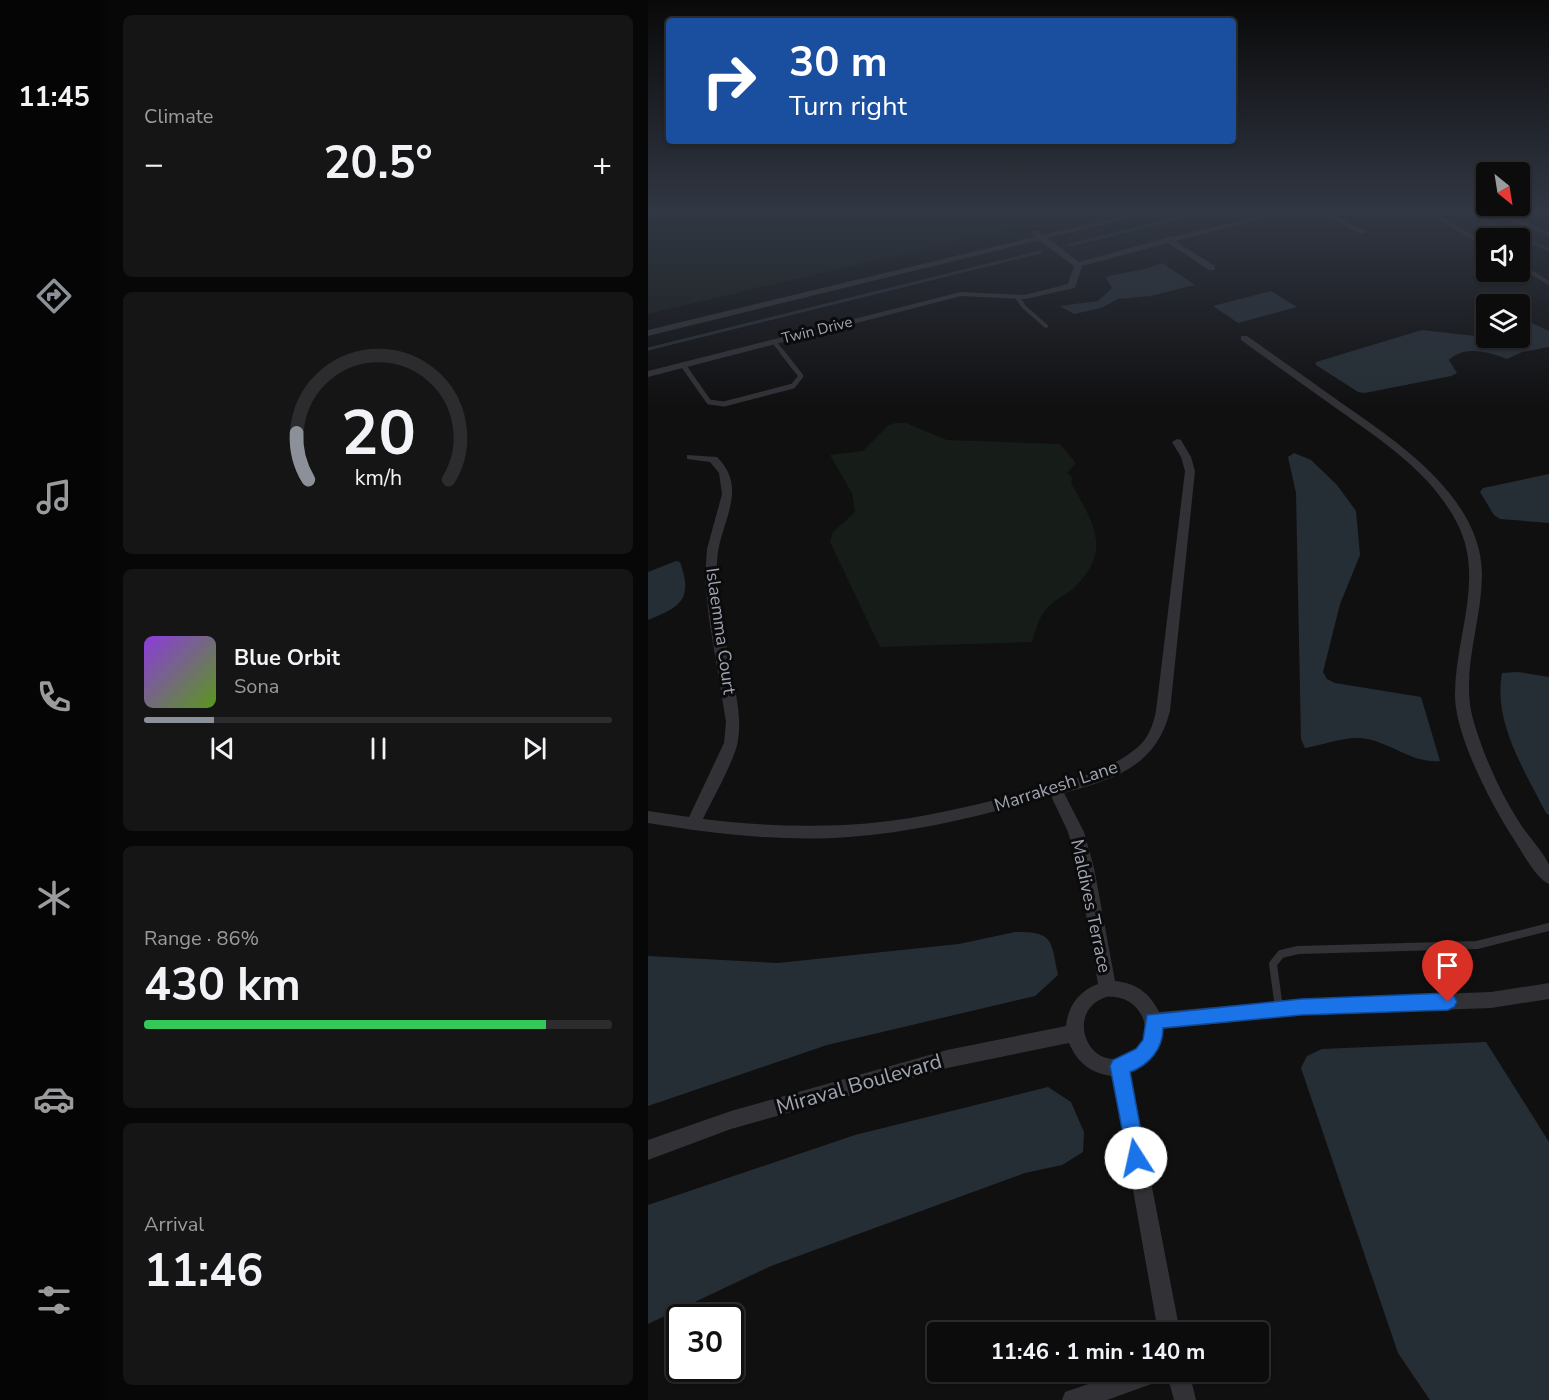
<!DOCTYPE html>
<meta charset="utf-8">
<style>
:root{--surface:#0c0c0d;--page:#151516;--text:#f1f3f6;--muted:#9a9b9d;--line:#2c2c2e;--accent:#8c9099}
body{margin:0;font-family:"Nunito Sans",sans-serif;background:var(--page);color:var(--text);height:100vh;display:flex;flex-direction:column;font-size:22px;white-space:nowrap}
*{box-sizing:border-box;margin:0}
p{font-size:20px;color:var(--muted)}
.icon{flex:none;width:33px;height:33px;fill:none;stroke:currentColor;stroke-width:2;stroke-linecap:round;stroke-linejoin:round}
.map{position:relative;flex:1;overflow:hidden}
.side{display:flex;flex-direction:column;gap:15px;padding:15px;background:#070707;width:540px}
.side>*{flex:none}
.hud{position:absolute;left:18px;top:18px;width:570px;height:126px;border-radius:6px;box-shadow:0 2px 4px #0004,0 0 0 2px var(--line);background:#1a4fa0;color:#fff;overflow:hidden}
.needle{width:39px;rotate:150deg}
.controls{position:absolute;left:828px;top:162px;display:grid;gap:12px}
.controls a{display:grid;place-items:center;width:54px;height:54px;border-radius:6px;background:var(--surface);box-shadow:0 2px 4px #0004,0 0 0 2px var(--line);font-size:30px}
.speed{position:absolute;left:18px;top:1304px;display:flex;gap:12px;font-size:30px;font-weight:700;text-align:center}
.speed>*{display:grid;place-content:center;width:78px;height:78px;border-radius:50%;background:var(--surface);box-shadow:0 2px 4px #0004,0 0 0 2px var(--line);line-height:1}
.speed .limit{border:3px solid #111;border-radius:9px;background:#fff;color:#111}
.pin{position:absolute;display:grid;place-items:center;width:51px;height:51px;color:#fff;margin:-62px -26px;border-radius:50% 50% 50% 0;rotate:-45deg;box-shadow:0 0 6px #0007}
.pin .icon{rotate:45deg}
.me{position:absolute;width:66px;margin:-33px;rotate:350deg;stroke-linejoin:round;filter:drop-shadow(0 0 4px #0008)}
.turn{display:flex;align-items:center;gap:21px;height:126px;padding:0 24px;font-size:27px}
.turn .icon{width:78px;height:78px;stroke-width:2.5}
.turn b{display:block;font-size:42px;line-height:51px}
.big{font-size:45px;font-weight:700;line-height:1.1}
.side .tile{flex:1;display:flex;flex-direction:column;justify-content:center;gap:9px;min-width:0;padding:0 21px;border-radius:9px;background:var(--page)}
.side .dial{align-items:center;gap:0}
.dial svg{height:156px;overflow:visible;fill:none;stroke:var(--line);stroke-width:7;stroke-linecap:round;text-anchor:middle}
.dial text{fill:var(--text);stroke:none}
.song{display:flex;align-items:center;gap:18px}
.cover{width:72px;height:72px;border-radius:9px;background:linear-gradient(135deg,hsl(270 70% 55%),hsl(90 70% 35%))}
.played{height:6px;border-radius:3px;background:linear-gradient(90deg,var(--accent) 15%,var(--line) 15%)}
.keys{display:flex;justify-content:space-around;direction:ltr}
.heat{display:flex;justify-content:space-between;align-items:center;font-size:33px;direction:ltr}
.charge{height:9px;border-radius:4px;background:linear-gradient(90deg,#34c759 86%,var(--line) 0)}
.trip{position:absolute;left:279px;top:1322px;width:342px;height:60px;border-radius:6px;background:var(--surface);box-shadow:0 2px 4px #0004,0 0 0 2px var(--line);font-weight:700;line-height:60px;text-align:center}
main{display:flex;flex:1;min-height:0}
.tabs{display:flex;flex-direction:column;width:108px;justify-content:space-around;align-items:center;background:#050505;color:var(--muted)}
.tabs .icon{width:42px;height:42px}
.tabs .active{color:var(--accent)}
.tabs b{font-size:27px;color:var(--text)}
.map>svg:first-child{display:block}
.green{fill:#161c17}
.water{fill:#262e35}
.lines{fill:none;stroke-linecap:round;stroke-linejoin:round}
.stream{stroke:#262e35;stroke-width:3}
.service-far2{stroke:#313136;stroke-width:4}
.service-far1{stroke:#313136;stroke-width:5}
.service{stroke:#313136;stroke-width:8}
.minor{fill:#313136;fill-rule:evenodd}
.tertiary{fill:#313136;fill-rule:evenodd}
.route{fill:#1a73e8;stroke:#114b97;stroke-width:1.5}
.labels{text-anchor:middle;stroke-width:6;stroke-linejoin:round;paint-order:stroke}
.far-street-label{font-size:15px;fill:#a0a5b3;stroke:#0b0b0c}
.street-label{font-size:18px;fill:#a0a5b3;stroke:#0b0b0c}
.near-street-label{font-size:21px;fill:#a0a5b3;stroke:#0b0b0c}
</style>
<main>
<nav class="tabs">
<b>11:45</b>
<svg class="icon active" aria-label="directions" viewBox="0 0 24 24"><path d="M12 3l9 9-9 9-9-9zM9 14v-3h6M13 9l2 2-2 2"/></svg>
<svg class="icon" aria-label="music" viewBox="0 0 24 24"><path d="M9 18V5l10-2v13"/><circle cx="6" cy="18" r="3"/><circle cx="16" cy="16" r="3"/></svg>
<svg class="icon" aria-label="phone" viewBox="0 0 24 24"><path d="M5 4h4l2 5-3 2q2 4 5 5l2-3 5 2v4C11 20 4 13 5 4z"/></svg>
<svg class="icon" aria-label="climate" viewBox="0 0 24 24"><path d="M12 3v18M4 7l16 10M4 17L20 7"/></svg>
<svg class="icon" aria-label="car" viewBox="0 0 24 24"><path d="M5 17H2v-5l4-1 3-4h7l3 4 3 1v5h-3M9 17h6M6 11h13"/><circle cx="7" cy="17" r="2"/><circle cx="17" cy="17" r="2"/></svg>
<svg class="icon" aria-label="filters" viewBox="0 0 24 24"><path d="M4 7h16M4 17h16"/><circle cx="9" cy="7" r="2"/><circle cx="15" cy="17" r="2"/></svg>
</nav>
<section class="side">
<div class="tile"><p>Climate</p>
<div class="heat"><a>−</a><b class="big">20.5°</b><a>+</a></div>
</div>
<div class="tile dial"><svg viewBox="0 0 100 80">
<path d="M14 69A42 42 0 1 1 86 69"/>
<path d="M14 69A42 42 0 0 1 8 45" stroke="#8c9099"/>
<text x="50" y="56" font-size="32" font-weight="700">20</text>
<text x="50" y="72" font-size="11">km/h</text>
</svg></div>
<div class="tile">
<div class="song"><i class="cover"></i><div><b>Blue Orbit</b><p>Sona</p></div></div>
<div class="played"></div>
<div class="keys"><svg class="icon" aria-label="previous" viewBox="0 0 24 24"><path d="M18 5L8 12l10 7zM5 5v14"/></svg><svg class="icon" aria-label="pause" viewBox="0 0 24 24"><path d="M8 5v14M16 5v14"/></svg><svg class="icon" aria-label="next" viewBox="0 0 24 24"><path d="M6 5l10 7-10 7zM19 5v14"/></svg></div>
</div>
<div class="tile"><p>Range · 86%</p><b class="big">430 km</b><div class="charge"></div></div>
<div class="tile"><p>Arrival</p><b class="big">11:46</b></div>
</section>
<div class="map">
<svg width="901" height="1400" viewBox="0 0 901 1400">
<rect width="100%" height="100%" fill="#101011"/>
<g class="green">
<polygon points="0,210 443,210 0,314"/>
<path d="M247 423H258L299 440 412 444 428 463 419 473 425 478 423 483C444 521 465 549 428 586 419 595 403 601 396 612 390 620 387 633 384 642L232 647 182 542 185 532 207 512 204 493 182 455 215 451 240 426Z"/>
</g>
<g class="water">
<polygon points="514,263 547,285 502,296 470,299 453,308 426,314 412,306 450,301 464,288 458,278 461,276 497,269"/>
<polygon points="623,291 649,307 590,323 565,306"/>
<path d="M877 320 901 331V347L874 352 859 359C841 352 817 345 801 360L809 373 803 376 717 393 710 392 668 365V362L774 330 827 336 838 332V338H872V322Z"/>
<path d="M646 453 663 460 689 485 708 511 712 555 692 604 675 672 679 679 687 683 773 697 792 761C764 764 740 740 712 738 695 737 674 745 657 748L653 739 648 493 640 457Z"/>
<polygon points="901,474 901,523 852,519 846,515 832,492 835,488"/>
<path d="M28 561 32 562C46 601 31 607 0 620V572Z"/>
<path d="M870 672 901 677V815L898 813C876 769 845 723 854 673Z"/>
<path d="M367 932C406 931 403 941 410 975L387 996 179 1045 0 1106V956L130 963 311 944Z"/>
<polygon points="838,1042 901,1142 901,1400 782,1400 750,1353 653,1068 659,1056 674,1049"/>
<polygon points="400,1087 423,1102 436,1132 435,1152 414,1165 377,1173 123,1266 0,1324 0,1205 207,1135"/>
</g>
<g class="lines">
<g class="stream">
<polyline points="814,210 901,250"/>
<polyline points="422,245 563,210"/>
<polyline points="0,349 392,252"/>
</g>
<g class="service-far2">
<polyline points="777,210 838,245"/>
<polyline points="846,210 901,234"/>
<polyline points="872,265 901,283"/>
<polyline points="369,297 376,307 398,326"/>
<polyline points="126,342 135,353"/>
</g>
<polyline class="service-far1" points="35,365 61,402 76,404 145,386 153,376 134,352"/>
<polyline class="service" points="631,1008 625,964 633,954 650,950 829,945 901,927"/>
<g class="minor">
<polygon points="638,210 651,210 527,241 567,266 567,270 561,270 520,243 434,266 427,288 377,299 313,296 0,377 0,371 313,292 377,295 420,284 426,266 384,235 384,231 390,231 431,262 518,238"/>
<polygon points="666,210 676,210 719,232 712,234"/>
<path d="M593 336H599C630 358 661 380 692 402 748 441 833 496 834 574 834 625 810 675 827 726 838 761 853 794 873 825 879 834 899 857 901 865 901 871 901 878 901 884 888 879 873 850 865 838 843 804 808 737 807 697 806 638 838 579 809 523 784 474 736 442 692 411 659 387 626 364 593 340Z"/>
<path d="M529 439 533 440 543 457 547 471 522 711C508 767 466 779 416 793L436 832 446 868 467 981C488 983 502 993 511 1012L653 999 843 992 901 983V999L843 1008 653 1015 514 1029C512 1049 502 1065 482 1073L532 1332H510L465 1076C443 1074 429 1062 421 1043L299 1068 83 1129 0 1160V1140L83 1111 299 1050 418 1026C420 1006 431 991 450 984L430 868 420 832 403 796C337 815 270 832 201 837 134 842 66 834 0 823V811L41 817 76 743 78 722 61 619 57 578 59 549 74 494 71 473 62 462 39 459V455L69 457C103 491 69 525 69 564 68 599 76 633 83 668 87 691 94 716 90 740 88 758 64 800 55 819 102 825 150 827 197 825 261 822 324 806 385 790 422 780 461 772 490 747 501 737 505 725 508 711L537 471 533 457 524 442ZM458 997C497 993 512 1042 478 1056 440 1073 416 1011 458 997Z"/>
<polygon points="478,1371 541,1371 548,1400 526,1400 520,1378 459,1400 414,1400 417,1392"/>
</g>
<polygon class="tertiary" points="499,210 514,210 0,336 0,330"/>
</g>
<linearGradient id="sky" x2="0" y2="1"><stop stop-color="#090909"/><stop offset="0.52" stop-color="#313743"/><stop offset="1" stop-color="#313743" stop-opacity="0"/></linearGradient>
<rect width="901" height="406" fill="url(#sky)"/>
<path class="route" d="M800 993 806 996 809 1002 806 1007 800 1010 653 1015 515 1028C515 1049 501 1065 482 1072L498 1158 495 1165 488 1168 481 1165 462 1066 465 1060 488 1049 495 1040 499 1015 653 999Z"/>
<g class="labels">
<g class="far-street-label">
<text transform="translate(169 330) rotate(-14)" y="5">Twin Drive</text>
</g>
<g class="street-label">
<text transform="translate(73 631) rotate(82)" y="6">Islaemma Court</text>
<text transform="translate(408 786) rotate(-18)" y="6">Marrakesh Lane</text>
<text transform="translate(443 906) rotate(78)" y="6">Maldives Terrace</text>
</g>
<g class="near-street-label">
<text transform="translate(211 1084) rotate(-16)" y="7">Miraval Boulevard</text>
</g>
</g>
</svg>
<div class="controls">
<a><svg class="needle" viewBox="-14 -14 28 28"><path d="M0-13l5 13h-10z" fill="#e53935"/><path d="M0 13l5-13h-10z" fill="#9a9b9d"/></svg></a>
<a><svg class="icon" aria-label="sound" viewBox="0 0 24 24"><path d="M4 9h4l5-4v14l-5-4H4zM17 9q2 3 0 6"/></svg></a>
<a><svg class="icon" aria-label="layers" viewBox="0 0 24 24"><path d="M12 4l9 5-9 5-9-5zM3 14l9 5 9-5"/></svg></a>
</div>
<div class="speed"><div class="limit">30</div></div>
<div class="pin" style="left:800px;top:1002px;background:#d93025"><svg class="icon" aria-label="arrive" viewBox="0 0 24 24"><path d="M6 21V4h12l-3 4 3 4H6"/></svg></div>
<svg class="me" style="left:488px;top:1158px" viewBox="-20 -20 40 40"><circle r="19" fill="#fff"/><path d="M0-13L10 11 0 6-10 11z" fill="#1a73e8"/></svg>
<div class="trip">11:46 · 1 min · 140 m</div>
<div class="hud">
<div class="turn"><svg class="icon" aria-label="right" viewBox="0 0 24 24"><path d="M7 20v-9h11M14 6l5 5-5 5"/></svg><div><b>30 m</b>Turn right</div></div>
</div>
</div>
</main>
